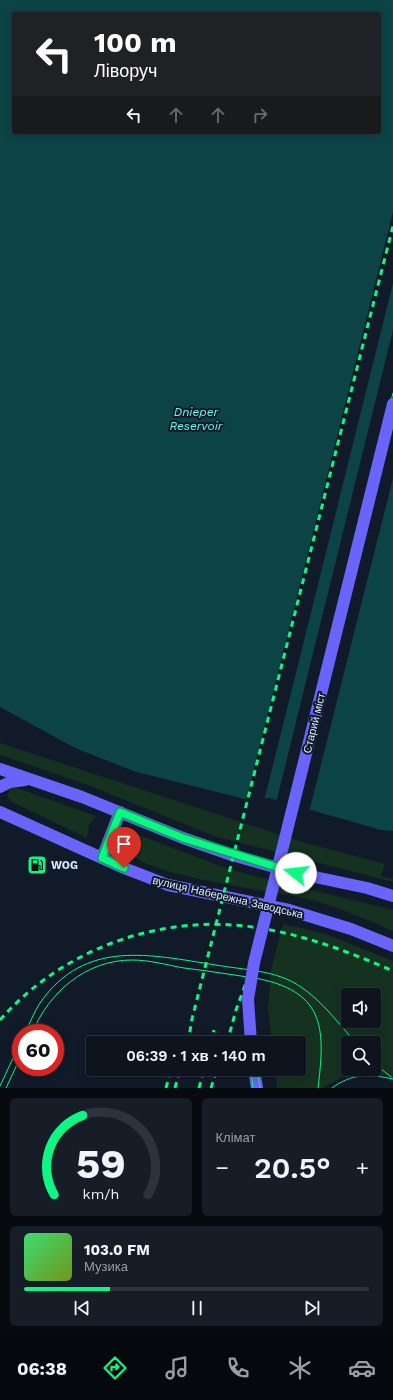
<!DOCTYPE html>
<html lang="uk">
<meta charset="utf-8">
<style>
:root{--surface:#0d141e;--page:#161d27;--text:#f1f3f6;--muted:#9a9ea4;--line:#2d333c;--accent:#0cf784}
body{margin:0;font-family:"Work Sans",sans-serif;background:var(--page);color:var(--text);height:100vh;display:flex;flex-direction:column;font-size:15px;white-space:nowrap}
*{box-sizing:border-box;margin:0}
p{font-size:13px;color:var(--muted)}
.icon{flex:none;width:22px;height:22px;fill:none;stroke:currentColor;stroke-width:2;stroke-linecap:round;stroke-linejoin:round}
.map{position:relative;height:1088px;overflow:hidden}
.side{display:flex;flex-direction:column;gap:10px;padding:10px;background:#070b10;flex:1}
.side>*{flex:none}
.guide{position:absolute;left:12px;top:12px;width:369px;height:122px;border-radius:4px;box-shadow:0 2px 10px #0003,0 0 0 1px var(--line);background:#202124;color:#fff;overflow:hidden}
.controls{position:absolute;left:341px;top:988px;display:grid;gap:8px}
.controls a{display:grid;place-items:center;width:40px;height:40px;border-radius:4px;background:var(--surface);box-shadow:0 2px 10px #0003,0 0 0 1px var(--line);font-size:20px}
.speed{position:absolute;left:12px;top:1024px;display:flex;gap:8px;font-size:20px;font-weight:700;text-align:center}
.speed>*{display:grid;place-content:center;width:52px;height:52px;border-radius:50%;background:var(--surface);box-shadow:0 2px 10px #0003,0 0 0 1px var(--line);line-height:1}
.speed .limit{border:6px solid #d22;background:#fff;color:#111}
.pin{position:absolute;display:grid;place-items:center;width:34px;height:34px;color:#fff;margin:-41px -17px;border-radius:50% 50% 50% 0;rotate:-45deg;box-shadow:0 0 4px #0007}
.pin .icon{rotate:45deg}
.me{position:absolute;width:44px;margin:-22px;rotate:286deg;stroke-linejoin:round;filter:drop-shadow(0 0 3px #0008)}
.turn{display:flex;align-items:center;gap:14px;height:84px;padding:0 16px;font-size:18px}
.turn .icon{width:52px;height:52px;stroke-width:2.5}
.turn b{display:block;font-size:28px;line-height:34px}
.lanes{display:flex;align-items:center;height:38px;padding:0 16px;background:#0003;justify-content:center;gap:20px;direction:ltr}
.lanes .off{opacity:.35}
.big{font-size:30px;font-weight:600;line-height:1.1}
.side .tile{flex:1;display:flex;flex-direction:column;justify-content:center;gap:6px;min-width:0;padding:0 14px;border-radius:6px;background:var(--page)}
.side .dial{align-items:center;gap:0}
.dial svg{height:104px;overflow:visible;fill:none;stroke:var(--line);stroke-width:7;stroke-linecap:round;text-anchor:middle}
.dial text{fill:var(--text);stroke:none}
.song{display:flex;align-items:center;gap:12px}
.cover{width:48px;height:48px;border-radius:6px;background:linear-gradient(135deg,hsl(140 70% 55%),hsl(80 70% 35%))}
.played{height:4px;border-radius:2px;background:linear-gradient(90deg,var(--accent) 25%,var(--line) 25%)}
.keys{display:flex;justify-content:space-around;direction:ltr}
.heat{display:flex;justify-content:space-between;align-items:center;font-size:22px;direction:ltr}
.side .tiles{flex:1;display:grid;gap:10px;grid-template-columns:1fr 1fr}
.tile:last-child{grid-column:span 2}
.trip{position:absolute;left:86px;top:1036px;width:220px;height:40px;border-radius:4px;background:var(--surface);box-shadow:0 2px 10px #0003,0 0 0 1px var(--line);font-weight:600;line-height:40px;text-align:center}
.tabs{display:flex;height:64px;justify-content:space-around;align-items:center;background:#05080c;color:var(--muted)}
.tabs .icon{width:28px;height:28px}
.tabs .current{color:var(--accent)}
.tabs b{font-size:18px;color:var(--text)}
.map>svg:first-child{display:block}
.green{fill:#14321f;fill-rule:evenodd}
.water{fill:#0c4345;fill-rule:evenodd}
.pier{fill:#111a28}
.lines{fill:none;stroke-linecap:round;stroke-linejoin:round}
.major{stroke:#6a64fa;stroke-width:12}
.tram{stroke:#0cf784;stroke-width:1}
.rail{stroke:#0cf784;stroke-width:3;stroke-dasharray:6 5;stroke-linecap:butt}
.major-bridge{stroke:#6a64fa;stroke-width:12}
.route-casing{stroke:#08a156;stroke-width:10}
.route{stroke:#0cf784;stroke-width:7}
.labels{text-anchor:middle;stroke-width:4;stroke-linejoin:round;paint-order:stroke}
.street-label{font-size:11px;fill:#d9eafe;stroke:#111a28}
.poi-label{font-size:11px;font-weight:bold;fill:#d9eafe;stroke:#111a28;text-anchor:start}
.water-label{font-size:12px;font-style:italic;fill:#6bfae8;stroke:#111a28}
</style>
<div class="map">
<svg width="393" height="1088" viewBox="0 0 393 1088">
<rect width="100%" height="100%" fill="#111a28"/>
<g class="green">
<polygon points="0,743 302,842 385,864 381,876 393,879 393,882 214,836 88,785 0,755"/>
<polygon points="11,788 17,788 96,816 89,825 87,838 10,801 7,795"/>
<path d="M139 835 231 870 393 910V931C368 920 342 909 316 901 281 891 142 877 127 850 126 841 130 836 139 835Z"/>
<path d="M283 924 326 934 393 961V1077L373 1073 345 1075 323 1088H277L275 1069H299V1043H272L268 1009 271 970ZM348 995H374V1021H348ZM348 1043H374V1069H348Z"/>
</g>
<path class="water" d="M0 0H393V831L381 830 269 798 245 799 136 772 75 748 0 707ZM14 14H379V132H14Z"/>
<g class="pier">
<polygon points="393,212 393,283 264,801 246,801"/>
<polygon points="393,330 393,478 309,812 276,803"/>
</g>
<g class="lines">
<g class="major">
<polyline points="0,769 82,797 183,838 232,855 296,873 367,888 393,896"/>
<polyline points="0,787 10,782 25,780"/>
<polyline points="0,812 124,868 168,885 289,910 351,929 393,946"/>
<polyline points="102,858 120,812"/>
<polyline points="254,1069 257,1088"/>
</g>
<g class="tram">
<path d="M25 1033C30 1023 34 1012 40 1003 85 938 151 955 216 965 244 970 277 970 301 987 322 1001 339 1024 356 1043"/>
<path d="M32 1033C49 992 86 960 132 960 150 960 167 965 184 968 209 971 235 975 260 979 326 993 325 1031 318 1088"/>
<polyline points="248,1043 245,1007 249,974 393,393"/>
<polyline points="254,1043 251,1007 256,968"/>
<polyline points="374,1063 391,1077"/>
<polyline points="251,1069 253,1088"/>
<polyline points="257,1069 260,1088"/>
<polyline points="0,1086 21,1041"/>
<polyline points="6,1088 21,1056"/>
<path d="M332 1088C352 1073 370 1074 393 1079"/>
</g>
<g class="rail">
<path d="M0 1020C58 954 146 919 233 925 289 929 343 949 393 971"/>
<polyline points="188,1043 192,1019 393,226"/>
<polyline points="211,1043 214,1030"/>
<polyline points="227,1043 236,1010 251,969 393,403"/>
<polyline points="166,1088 169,1077"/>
<polyline points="175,1088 180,1069"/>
<polyline points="199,1088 204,1069"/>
<polyline points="211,1088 217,1069"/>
</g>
<polyline class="major-bridge" points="251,1043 248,999 254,963 393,404"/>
</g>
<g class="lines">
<defs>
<polyline id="route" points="124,868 102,858 120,812 183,838 296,873"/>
</defs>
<use href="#route" class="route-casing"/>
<use href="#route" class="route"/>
</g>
<defs>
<symbol id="fuel-square" viewBox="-11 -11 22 22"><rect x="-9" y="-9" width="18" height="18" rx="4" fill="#0cf784" stroke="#111a28"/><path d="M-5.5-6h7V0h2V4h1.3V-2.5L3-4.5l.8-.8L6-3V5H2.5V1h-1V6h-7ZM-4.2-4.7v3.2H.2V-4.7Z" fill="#111"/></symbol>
</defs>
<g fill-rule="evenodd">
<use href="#fuel-square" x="26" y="854" width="22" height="22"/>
</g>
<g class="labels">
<g class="street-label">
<text transform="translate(314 723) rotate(-76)" y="4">Старий міст</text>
<text transform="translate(228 897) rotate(13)" y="4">вулиця Набережна Заводська</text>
</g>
<g class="poi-label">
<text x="51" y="869">WOG</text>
</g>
<g class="water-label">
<text x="196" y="416">Dnieper<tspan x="196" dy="14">Reservoir</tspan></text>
</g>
</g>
</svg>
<div class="controls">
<a><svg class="icon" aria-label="sound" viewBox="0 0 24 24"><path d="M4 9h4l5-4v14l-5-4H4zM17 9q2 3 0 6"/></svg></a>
<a><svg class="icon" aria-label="search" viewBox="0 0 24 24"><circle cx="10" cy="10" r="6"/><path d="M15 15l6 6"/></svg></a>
</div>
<div class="speed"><div class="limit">60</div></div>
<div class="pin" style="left:124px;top:868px;background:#d93025"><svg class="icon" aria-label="arrive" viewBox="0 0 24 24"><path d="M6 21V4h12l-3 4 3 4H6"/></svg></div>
<svg class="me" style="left:296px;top:873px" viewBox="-20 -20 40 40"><circle r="19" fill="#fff"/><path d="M0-13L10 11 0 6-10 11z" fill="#0cf784"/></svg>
<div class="trip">06:39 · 1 хв · 140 m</div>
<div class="guide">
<div class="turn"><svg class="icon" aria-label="left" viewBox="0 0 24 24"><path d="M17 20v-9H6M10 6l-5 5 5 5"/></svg><div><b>100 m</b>Ліворуч</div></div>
<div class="lanes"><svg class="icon" aria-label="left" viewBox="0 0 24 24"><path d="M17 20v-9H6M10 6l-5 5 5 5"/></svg><svg class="icon off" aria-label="ahead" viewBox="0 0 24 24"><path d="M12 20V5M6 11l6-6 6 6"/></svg><svg class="icon off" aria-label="ahead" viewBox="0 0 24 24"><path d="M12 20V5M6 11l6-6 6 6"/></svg><svg class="icon off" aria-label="right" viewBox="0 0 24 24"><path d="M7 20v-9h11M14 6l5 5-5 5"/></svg></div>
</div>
</div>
<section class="side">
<div class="tiles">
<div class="tile dial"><svg viewBox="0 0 100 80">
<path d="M14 69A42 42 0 1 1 86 69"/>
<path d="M14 69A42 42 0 0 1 36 8" stroke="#0cf784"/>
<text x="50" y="56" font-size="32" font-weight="700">59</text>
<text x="50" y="72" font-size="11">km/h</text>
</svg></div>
<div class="tile"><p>Клімат</p>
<div class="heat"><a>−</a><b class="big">20.5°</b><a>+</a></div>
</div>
<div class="tile">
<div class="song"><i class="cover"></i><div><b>103.0 FM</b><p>Музика</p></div></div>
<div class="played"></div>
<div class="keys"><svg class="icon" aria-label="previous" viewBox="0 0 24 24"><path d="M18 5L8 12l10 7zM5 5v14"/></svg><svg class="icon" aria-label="pause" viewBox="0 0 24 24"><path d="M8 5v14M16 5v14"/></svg><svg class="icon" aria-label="next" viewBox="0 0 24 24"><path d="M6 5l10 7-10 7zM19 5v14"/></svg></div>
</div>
</div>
</section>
<nav class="tabs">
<b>06:38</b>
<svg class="icon current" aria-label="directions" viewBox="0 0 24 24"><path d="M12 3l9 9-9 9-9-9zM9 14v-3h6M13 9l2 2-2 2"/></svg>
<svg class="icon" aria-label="music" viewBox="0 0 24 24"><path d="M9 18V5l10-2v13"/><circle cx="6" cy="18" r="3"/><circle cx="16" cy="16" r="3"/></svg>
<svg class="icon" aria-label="phone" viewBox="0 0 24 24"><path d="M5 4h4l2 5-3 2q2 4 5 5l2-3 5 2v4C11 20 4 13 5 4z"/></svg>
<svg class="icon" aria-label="climate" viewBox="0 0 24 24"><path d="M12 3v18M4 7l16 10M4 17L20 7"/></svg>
<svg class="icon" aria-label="car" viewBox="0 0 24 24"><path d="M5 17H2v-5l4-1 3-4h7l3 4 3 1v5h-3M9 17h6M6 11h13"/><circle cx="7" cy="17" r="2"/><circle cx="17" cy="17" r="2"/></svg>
</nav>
